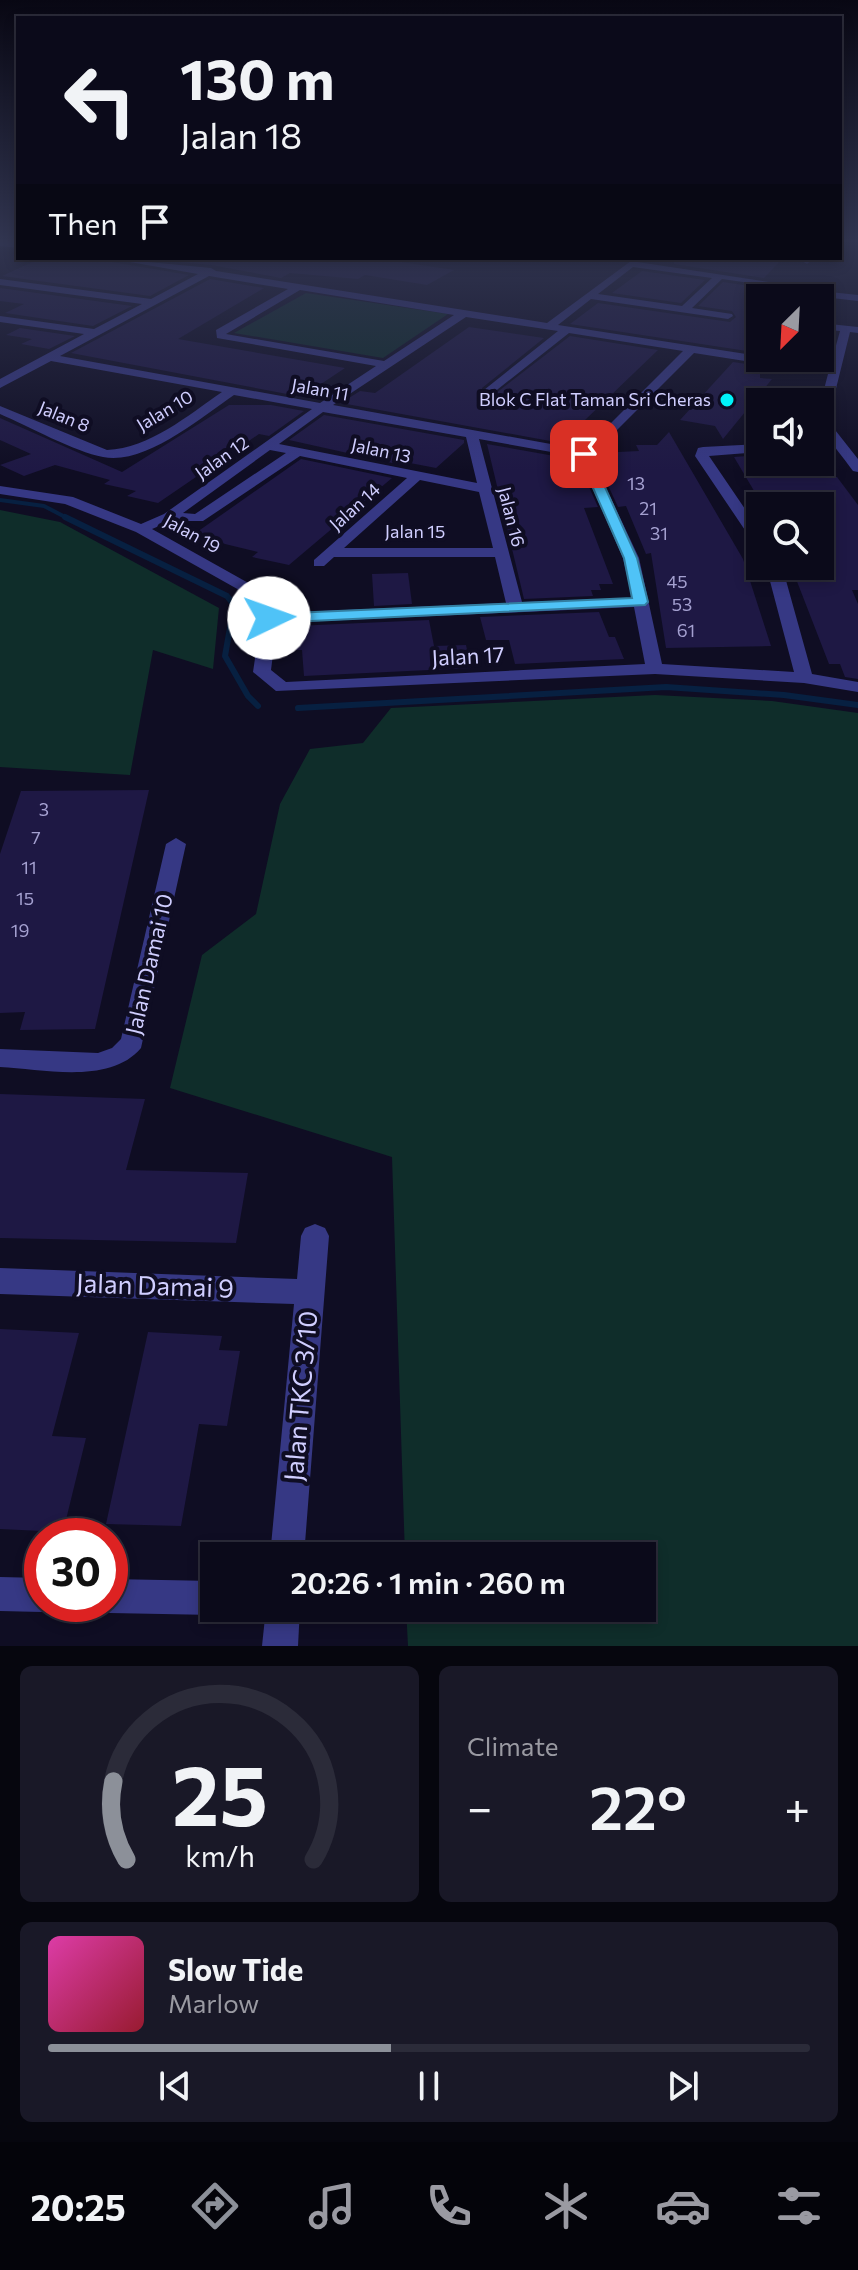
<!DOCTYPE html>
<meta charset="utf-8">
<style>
:root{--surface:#0b0a1a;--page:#191827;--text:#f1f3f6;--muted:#9a9aa2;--line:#2b2b39;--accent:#8c9099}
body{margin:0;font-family:Commissioner,sans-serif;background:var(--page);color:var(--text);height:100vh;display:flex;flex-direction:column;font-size:30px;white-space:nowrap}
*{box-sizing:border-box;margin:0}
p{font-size:26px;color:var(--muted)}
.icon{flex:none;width:44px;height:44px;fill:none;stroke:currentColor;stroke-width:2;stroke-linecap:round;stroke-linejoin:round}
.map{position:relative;height:1646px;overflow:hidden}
.side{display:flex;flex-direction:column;gap:20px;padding:20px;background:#06060e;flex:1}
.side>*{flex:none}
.top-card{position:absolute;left:16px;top:16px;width:826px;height:244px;border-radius:0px;box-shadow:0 4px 12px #0003,0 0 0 2px var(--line);background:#0b0a1a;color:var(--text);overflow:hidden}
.needle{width:52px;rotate:204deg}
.controls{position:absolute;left:746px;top:284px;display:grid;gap:16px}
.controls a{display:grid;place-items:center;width:88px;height:88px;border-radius:0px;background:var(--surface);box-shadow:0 4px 12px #0003,0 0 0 2px var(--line);font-size:40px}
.speed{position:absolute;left:24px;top:1518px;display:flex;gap:16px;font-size:40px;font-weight:700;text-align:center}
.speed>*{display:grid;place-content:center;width:104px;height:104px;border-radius:50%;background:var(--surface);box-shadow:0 4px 12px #0003,0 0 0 2px var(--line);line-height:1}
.speed .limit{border:12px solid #d22;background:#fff;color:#111}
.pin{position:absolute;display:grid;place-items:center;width:68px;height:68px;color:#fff;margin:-34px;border-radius:16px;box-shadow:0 4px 12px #0006}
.me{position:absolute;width:88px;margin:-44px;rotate:87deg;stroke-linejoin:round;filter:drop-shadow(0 0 6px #0008)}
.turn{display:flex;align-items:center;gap:28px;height:168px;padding:0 32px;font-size:36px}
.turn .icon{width:104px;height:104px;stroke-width:2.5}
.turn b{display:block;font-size:56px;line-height:68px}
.then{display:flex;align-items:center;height:76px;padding:0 32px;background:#0003;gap:16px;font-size:30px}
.big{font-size:60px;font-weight:600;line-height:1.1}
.side .widget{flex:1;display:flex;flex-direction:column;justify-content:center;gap:12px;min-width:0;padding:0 28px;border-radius:12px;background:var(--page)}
.side .dial{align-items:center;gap:0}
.dial svg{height:208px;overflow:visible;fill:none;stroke:var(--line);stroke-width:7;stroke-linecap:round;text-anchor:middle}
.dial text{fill:var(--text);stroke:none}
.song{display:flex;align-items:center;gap:24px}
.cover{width:96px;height:96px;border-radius:12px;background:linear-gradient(135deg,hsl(320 70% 55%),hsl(350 70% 35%))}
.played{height:8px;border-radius:4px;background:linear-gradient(90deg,var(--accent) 45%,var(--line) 45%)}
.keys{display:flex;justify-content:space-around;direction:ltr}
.heat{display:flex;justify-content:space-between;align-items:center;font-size:44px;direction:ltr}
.side .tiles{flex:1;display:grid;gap:20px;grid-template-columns:1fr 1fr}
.widget:last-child{grid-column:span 2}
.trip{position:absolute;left:200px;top:1542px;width:456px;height:80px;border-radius:0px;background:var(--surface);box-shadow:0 4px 12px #0003,0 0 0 2px var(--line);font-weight:600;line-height:80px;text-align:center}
.tabs{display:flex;height:128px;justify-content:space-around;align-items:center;background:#04040a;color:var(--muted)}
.tabs .icon{width:56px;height:56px}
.tabs .on{color:var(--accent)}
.tabs b{font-size:36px;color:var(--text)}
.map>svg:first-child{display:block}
.green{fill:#0f2d2a}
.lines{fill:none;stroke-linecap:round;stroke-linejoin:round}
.stream-far1{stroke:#072041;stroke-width:4}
.stream{stroke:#072041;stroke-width:6}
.building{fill:#1e1844}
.minor{fill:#363884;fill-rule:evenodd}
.route{fill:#4fc3f7;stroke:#337fa1;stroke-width:2}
.poi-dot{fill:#00f2f9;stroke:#0f0d23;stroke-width:3}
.labels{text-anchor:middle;stroke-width:8;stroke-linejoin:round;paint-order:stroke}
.far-street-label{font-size:18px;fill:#d0ceff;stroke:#0f0d23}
.far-poi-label{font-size:18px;fill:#d0ceff;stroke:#0f0d23;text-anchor:end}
.number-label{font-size:18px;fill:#a4a0d0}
.street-label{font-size:22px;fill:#d0ceff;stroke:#0f0d23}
.near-street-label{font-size:26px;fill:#d0ceff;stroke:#0f0d23}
</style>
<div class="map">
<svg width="858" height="1646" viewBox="0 0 858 1646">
<rect width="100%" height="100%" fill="#0f0d23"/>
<g class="green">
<polygon points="306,293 448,314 383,358 234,333"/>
<polygon points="0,510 60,522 219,608 213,669 153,650 130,775 0,767"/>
<polygon points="655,695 772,701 858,713 858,1646 408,1646 406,1608 642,1608 642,1556 405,1556 392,1157 170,1088 202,955 256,914 280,804 310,749 363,743 391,708"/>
</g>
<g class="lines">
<polyline class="stream-far1" points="0,500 44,506 69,519"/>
<g class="stream">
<polyline points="65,517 227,596 234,605 225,656 248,696 258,706"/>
<polyline points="298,708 666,687 784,695 858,705"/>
</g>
</g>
<g class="building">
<polygon points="41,258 104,258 106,261 189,275 150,296 2,276"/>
<polygon points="138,258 375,258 454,270 427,285 365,275 358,279 290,273 281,278 211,265"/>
<polygon points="674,258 783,258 764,278 674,264"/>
<polygon points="642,271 705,280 681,303 612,293"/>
<polygon points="210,279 264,288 178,339 345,368 321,384 339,387 319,400 71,353"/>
<polygon points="723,282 756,287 759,288 753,293 777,296 760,298 760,328 754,339 760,332 760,353 570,324 598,303 730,322 736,317 732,311 698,306"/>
<polygon points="0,288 132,306 93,326 5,313 24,304 0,301"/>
<polygon points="469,327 544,338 482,388 482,398 487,400 570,336 658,350 561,443 341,403 360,391 375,393"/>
<polygon points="20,328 75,336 49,349 21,344 32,339 6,335"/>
<polygon points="733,362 760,366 760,378 772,379 723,439 715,426 680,420"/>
<polygon points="229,405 271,405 304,411 269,436 259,434 158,503 127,496 136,491 104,484 110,480 55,465 24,476 0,465 31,454 0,440 0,418 122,472"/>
<polygon points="324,415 464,440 464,443 436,468 410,463 406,466 289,440"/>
<polygon points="669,432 743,559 771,646 666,648 651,553 646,554 626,506 618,507 595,457 598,453 639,451 636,445 657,445"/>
<polygon points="487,444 577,460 598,507 584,508 613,584 599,584 601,590 591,590 593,596 524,599"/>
<polygon points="760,455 760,462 816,462 828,477 837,477 858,505 858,590 852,590 858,604 858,679 845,677 840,664 829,664 791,566 820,566 820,506 763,506 734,457"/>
<polygon points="301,459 392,478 289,565 252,557 258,552 225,544 197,532"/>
<polygon points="408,573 412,604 374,606 372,574"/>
<polygon points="599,612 609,637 615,637 624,659 515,664 509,640 486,640 480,617"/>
<polygon points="429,620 434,646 466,645 471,668 304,676 302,650 296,650 295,626"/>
<polygon points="149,790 95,1029 20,1030 25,1012 0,1013 0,854 21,791"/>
<polygon points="0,1094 145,1099 126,1170 248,1173 236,1243 0,1238"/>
<polygon points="0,1329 79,1333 52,1436 86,1438 63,1532 0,1529"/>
<polygon points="148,1332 222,1336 219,1350 240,1351 227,1426 199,1424 181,1526 106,1524"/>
</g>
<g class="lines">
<g class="minor">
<polygon points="0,240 18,242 18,248 0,246"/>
<path d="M107 258 211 268 216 271 547 323 631 261 769 282 764 285 722 279 692 308 732 314 733 316 728 319 591 299 558 325 830 367 840 331 820 329V323L858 327V333L850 332 828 421 858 459V472L853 471C820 426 813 430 828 374L694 353 591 456 639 558 662 664 794 672 766 566H782L812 674 858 682V692L804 683 655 674 276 691 253 672 261 618 257 600 136 532 65 504 0 494V486L73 497 141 524 164 514 312 409 234 395C202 417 144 466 103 457 75 452 28 426 0 414V406L107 450C150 448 187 416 222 392L51 361 0 388V379L84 334 0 322V316L94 329 142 304 0 285V279L151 299 198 274ZM633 267 712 278 682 306 598 294ZM209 276 288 289 216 330 217 338 376 366 320 403 60 356ZM300 290 454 315 384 361 226 334ZM466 317 558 331 484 390V396L488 397 569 333 683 351 584 450 333 405ZM323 412 466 437 477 483 279 444ZM479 439 579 457 623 558 632 598 522 602ZM270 450 286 453 195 514 183 513ZM300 456 407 478 314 560V566H324L334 557H495L506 603 276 613 270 595 152 529 171 521H203ZM420 480 479 492 493 548H344ZM634 607 645 664 286 682 271 670 277 623Z"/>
<polygon points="804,258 814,258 807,264 802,261"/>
<polygon points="792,288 858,295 858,301 788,293 788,289"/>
<polygon points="760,444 760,452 709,456 760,531 760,546 755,545 695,456 698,448 703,447"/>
<path d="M176 838 186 844 141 1048C110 1085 43 1069 0 1067V1049L98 1053 112 1048 121 1039 166 844Z"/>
<polygon points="315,1224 325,1228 329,1236 304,1556 270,1556 294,1304 0,1294 0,1268 297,1279 301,1236 305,1228"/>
<polygon points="0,1577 42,1578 42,1604 56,1604 54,1607 42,1612 0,1611"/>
<polygon points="110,1579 214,1581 214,1608 227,1608 214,1615 110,1613 98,1608 96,1604 110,1604"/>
<polygon points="266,1608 300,1608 298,1646 262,1646"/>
</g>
</g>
<linearGradient id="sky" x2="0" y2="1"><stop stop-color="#080713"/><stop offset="0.51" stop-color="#313550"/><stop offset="1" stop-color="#313550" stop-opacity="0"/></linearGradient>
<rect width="858" height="471" fill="url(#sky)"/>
<polygon class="route" points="584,450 590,454 637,558 648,602 645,605 269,623 262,618 269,614 632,598 624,558 578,454"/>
<circle class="poi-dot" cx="727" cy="400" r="8"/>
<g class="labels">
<g class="far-street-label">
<text transform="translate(320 390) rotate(10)" y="6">Jalan 11</text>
<text transform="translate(165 411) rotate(-31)" y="6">Jalan 10</text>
<text transform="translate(64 417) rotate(22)" y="6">Jalan 8</text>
<text transform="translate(381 451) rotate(12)" y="6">Jalan 13</text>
<text transform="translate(222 458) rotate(-35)" y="6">Jalan 12</text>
<text transform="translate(355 507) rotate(-42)" y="6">Jalan 14</text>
<text transform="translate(511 517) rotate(76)" y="6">Jalan 16</text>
<text x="415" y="538">Jalan 15</text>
<text transform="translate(192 534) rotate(29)" y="6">Jalan 19</text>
</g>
<g class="far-poi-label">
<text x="711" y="406">Blok C Flat Taman Sri Cheras</text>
</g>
<g class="number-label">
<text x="636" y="490">13</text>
<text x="648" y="515">21</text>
<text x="659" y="540">31</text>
<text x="677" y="588">45</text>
<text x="682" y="611">53</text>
<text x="686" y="637">61</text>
<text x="44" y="816">3</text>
<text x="36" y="844">7</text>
<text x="29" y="874">11</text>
<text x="25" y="905">15</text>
<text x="20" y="937">19</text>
</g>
<g class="street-label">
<text transform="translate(468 656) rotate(-3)" y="8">Jalan 17</text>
<text transform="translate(149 964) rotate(-77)" y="8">Jalan Damai 10</text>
</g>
<g class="near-street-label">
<text transform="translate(155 1286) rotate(2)" y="9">Jalan Damai 9</text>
<text transform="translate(301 1396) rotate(-85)" y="9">Jalan TKC 3/10</text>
</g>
</g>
</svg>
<div class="controls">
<a><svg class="needle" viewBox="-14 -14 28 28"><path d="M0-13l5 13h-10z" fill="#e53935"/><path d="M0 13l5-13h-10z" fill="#9a9aa2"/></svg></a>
<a><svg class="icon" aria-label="sound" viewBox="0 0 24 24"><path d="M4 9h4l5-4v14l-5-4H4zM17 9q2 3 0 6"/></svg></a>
<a><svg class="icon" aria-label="search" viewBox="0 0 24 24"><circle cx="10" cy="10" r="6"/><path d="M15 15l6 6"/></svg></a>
</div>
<div class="speed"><div class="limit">30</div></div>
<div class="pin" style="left:584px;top:454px;background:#d93025"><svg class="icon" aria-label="arrive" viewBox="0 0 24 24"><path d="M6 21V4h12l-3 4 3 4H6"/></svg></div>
<svg class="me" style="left:269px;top:618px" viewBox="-20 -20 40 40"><circle r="19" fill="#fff"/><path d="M0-13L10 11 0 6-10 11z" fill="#4fc3f7"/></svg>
<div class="trip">20:26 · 1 min · 260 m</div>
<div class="top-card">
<div class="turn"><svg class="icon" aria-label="left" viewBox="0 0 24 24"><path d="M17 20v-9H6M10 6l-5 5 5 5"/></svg><div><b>130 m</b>Jalan 18</div></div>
<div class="then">Then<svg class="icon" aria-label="arrive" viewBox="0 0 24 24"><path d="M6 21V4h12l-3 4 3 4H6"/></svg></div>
</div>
</div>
<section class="side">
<div class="tiles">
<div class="widget dial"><svg viewBox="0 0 100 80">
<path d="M14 69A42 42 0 1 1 86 69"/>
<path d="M14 69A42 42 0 0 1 9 39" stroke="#8c9099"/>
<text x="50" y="56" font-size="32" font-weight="700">25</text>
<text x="50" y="72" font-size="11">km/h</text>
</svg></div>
<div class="widget"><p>Climate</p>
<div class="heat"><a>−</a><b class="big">22°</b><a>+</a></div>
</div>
<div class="widget">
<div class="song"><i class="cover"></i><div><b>Slow Tide</b><p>Marlow</p></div></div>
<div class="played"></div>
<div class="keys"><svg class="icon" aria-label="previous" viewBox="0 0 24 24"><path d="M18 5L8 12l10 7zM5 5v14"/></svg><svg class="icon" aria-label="pause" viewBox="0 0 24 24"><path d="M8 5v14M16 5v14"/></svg><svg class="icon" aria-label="next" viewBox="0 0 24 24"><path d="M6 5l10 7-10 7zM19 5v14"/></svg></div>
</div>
</div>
</section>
<nav class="tabs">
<b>20:25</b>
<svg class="icon on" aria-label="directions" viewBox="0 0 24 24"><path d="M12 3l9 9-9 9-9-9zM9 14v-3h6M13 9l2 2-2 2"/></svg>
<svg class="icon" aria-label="music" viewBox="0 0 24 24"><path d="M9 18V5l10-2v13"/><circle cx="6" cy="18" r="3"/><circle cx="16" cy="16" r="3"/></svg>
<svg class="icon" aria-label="phone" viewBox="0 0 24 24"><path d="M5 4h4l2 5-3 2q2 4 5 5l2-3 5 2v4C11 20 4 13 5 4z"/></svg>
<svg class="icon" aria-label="climate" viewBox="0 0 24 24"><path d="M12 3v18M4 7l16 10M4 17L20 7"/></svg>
<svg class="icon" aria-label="car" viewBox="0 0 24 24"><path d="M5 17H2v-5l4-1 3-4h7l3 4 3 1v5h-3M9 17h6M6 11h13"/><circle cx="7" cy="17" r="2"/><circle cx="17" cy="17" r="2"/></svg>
<svg class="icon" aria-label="filters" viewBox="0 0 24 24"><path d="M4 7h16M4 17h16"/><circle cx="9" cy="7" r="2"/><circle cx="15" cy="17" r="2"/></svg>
</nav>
